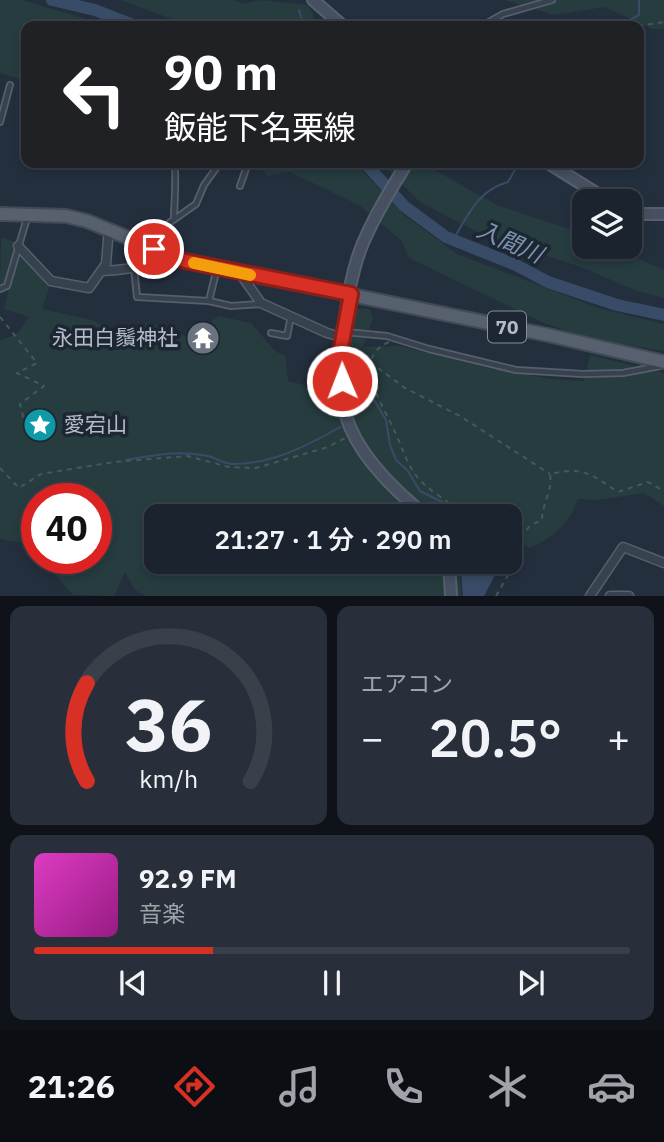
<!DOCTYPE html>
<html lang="ja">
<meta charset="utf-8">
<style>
:root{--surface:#1b232e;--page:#282f3a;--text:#f1f3f6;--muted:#a0a4aa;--line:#39404a;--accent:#d93025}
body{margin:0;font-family:"IBM Plex Sans","Noto Sans JP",sans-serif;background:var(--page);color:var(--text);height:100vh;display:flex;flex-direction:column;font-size:26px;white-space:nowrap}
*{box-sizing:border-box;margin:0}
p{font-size:23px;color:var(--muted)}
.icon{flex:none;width:38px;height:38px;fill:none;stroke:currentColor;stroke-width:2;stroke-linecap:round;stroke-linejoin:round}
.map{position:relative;height:596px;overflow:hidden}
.panel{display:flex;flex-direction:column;gap:10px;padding:10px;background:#0f1319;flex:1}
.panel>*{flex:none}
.banner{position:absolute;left:21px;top:21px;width:623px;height:147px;border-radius:14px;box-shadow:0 4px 10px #0003,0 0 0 2px var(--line);background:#202124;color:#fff;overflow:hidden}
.controls{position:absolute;left:572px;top:189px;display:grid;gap:14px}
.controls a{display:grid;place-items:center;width:70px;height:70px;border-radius:14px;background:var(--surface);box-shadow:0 4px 10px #0003,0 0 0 2px var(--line);font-size:35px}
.speed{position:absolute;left:21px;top:483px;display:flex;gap:14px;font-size:35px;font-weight:700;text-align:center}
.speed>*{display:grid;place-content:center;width:91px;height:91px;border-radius:50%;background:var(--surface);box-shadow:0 4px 10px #0003,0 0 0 2px var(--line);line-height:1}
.speed .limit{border:10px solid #d22;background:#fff;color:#111}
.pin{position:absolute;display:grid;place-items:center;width:60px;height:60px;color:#fff;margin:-30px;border:4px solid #fff;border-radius:50%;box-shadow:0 2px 7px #0007}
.me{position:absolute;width:77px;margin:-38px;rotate:359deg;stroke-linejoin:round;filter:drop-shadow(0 0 5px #0008)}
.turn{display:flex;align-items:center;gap:24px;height:147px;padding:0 28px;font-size:32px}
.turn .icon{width:91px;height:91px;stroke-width:2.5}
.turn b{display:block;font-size:49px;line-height:60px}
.big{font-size:52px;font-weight:600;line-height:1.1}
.panel .widget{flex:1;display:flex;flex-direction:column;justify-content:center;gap:10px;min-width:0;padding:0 24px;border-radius:14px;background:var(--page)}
.panel .dial{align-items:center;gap:0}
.dial svg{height:182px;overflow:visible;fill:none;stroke:var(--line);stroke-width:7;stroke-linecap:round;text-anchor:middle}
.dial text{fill:var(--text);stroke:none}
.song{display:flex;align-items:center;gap:21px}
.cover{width:84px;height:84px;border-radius:10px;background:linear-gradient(135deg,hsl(310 70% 55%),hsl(310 70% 35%))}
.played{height:7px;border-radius:4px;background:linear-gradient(90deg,var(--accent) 30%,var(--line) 30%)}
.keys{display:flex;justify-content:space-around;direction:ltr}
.heat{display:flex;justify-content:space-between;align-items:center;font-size:38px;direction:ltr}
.panel .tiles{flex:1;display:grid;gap:10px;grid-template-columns:1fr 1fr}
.widget:last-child{grid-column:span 2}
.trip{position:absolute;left:144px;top:504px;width:378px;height:70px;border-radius:14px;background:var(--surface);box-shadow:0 4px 10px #0003,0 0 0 2px var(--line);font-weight:600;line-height:70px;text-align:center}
.tabs{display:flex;height:112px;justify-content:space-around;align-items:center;background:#0b0e12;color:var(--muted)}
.tabs .icon{width:49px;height:49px}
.tabs .selected{color:var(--accent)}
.tabs b{font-size:32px;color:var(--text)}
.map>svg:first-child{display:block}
.green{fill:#263c3f}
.water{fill:#394c67}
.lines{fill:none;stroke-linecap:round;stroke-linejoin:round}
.stream{stroke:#394c67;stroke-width:2}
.river{stroke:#394c67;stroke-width:12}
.lane-casing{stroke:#565f6c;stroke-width:8}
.street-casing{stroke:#565f6c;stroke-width:11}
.secondary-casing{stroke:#565f6c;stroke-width:14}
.primary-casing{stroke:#414a57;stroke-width:16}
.path{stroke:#44595c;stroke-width:2;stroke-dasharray:5 5;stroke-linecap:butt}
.lane{stroke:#38414e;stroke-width:4.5}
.street{stroke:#38414e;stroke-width:8}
.secondary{stroke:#465061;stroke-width:10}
.primary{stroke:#56606e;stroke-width:12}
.route-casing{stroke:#8d1f18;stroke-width:18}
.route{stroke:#d93025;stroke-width:12}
.slow{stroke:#f59e0b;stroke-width:12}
.labels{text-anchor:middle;stroke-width:7;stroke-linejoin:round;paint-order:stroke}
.shield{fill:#1d2633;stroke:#878f9c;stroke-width:2}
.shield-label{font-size:19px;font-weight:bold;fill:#b4bcc9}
.poi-label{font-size:21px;fill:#b4bcc9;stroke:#1d2633;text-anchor:end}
.water-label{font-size:23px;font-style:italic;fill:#7c92b1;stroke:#1d2633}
</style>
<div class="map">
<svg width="664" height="596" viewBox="0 0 664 596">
<rect width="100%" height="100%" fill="#242f3e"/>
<g class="green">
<polygon points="0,0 21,0 111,26 26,26 26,81 0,73"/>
<polygon points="120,0 234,0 243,4 261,0 307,5 313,13 313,26 191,26"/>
<polygon points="505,0 664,0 664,29 653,29 604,7 554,15"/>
<polygon points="258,163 355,163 404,215 457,254 601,309 664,324 664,351 590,339 544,323 409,258 401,240 359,205 290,172 267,176"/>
<polygon points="381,163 422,163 497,205 584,234 584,247 611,247 664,270 664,298 637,291 581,267 485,236 420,202"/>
<path d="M1 237 14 242 12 249 21 251 51 282 42 309 92 320 129 339 147 322 188 337 219 316 251 323 275 351 285 356 288 381 305 385 310 390 329 374 341 308 370 309 373 318 363 347 400 346 489 368 551 379 584 381 590 355 664 373V506L644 493 596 500 578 499C569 524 554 538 529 548L509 533V516H156V562H458L462 596H146L135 590 125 572 114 596 73 595 40 558H96V499H37V554L29 544 0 539V341L18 333 29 317 4 309 9 288 0 286Z"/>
</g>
<polygon class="water" points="460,562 502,562 484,596 463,596"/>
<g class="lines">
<g class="stream">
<polyline points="299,10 304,26"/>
<polyline points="625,26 628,21 639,15 639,0"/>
<path d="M453 240C468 215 478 190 508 182L519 163"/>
<polyline points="361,378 386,420 390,445 396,460 408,471 420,491 444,503 449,511"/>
<path d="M126 460C154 455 179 450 208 456 216 458 224 464 233 464 272 464 307 446 340 427"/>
</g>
<g class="river">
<polyline points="52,0 95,10 136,26"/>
<polyline points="365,163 404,206 446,237 516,265 548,282 617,305 664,315"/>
</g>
<defs>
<g id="lane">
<polyline points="482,26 503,14 552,0"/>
<polyline points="0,122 10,85"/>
<polyline points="240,186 248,163"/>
<path d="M174 219C174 208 177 168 174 163"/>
<polyline points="156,246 169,223 196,204 204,185 220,163"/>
<polyline points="134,268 137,297 209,301 231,306 261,304"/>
<polyline points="0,289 7,286 27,218"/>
<polyline points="209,301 217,268"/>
<polyline points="345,332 387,336 429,349 516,370 583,374 623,373 660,366"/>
<polyline points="271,333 287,336 291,316"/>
</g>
<g id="street">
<polyline points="18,246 51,281 89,288 106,264 109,228"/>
<path d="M102 271C122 270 146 270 154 249"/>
<polyline points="239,272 261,303 327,333 342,337"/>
<polyline points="590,596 623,547 664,563"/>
<polyline points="610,596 629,596"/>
</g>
<g id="secondary">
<polyline points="313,0 343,26"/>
<path d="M407 163C391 189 375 215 363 243 345 285 332 385 350 427 365 462 397 492 426 516"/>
<polyline points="548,163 609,201"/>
<polyline points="630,214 664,214"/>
<polyline points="449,562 451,596"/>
</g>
<polyline id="primary" points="0,214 66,216 87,221 185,261 548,335 664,362"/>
</defs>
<use href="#lane" class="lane-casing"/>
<use href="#street" class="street-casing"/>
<use href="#secondary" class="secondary-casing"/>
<use href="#primary" class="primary-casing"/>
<g class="path">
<polyline points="638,26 664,22"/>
<polyline points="0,317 37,363 17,373 44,386 20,404 28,436"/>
<path d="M389 342C349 359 384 406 395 432 403 449 407 466 420 480 428 489 440 496 450 504"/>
<polyline points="370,362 405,388 460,416 550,474"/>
<polyline points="0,468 19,488 41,474 114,462 187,456 229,467 256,468 328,447 345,438"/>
<path d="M496 596 523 549 516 541 531 525 542 520C542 503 553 491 550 474 584 466 592 475 618 492L648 482 664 491"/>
</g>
<use href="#lane" class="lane"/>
<use href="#street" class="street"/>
<use href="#secondary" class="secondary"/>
<use href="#primary" class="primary"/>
</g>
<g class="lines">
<defs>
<polyline id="route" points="154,249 185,261 351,294 340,353 342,381"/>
</defs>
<use href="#route" class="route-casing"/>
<use href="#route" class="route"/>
<polyline class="slow" points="194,263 250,275"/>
</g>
<defs>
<symbol id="temple-disc" viewBox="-11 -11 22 22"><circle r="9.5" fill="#6b7280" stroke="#1d2633"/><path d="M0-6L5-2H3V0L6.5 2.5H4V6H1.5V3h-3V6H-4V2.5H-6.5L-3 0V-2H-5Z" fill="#fff"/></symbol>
<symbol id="sight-disc" viewBox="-11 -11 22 22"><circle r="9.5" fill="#0f9aa8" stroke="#1d2633"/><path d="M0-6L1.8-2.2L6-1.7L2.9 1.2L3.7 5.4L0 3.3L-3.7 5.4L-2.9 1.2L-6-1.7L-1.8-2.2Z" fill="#fff"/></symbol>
</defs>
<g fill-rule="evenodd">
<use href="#temple-disc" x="184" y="319" width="38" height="38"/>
<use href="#sight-disc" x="21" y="406" width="38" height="38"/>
</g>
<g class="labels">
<rect class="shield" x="488" y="311.5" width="38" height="31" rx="5"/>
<g class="shield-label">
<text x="507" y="334">70</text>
</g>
<g class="poi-label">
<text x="178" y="345">永田白鬚神社</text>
<text x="64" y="432" text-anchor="start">愛宕山</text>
</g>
<g class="water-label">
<text transform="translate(510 242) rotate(24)" y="8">入間川</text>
</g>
</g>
</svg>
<div class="controls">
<a><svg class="icon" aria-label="layers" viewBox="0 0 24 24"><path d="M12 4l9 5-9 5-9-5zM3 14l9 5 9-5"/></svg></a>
</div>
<div class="speed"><div class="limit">40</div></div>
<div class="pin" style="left:154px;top:249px;background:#d93025"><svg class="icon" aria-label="arrive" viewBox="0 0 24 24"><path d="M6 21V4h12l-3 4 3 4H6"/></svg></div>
<svg class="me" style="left:342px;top:381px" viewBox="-20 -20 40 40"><circle r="17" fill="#d93025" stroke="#fff" stroke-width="3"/><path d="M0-11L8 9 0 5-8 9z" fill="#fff"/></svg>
<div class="trip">21:27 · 1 分 · 290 m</div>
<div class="banner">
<div class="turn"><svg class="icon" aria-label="left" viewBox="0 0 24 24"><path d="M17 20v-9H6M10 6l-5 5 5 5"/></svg><div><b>90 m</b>飯能下名栗線</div></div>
</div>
</div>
<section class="panel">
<div class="tiles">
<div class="widget dial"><svg viewBox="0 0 100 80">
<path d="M14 69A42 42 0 1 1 86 69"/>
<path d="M14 69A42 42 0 0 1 14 26" stroke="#d93025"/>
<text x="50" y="56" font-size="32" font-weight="700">36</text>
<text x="50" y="72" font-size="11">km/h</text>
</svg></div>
<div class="widget"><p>エアコン</p>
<div class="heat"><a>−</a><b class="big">20.5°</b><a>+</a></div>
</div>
<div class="widget">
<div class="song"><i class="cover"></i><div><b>92.9 FM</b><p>音楽</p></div></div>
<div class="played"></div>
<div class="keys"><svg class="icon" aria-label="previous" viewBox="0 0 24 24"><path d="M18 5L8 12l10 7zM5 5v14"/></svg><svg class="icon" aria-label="pause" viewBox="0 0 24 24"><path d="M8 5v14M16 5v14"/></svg><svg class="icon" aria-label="next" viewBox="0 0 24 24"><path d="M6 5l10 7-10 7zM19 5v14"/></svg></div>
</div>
</div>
</section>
<nav class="tabs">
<b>21:26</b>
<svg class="icon selected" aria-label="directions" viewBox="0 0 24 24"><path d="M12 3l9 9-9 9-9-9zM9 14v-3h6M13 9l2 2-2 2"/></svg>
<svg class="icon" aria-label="music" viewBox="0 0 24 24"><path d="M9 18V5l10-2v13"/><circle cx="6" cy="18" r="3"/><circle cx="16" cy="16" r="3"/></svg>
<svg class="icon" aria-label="phone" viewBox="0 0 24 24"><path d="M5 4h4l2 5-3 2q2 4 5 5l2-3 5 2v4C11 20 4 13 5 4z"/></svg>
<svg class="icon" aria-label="climate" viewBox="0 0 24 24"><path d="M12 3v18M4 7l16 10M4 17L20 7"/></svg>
<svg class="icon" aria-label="car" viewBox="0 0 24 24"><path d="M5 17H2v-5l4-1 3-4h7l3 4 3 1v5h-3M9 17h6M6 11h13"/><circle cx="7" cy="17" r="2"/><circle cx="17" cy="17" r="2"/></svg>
</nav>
